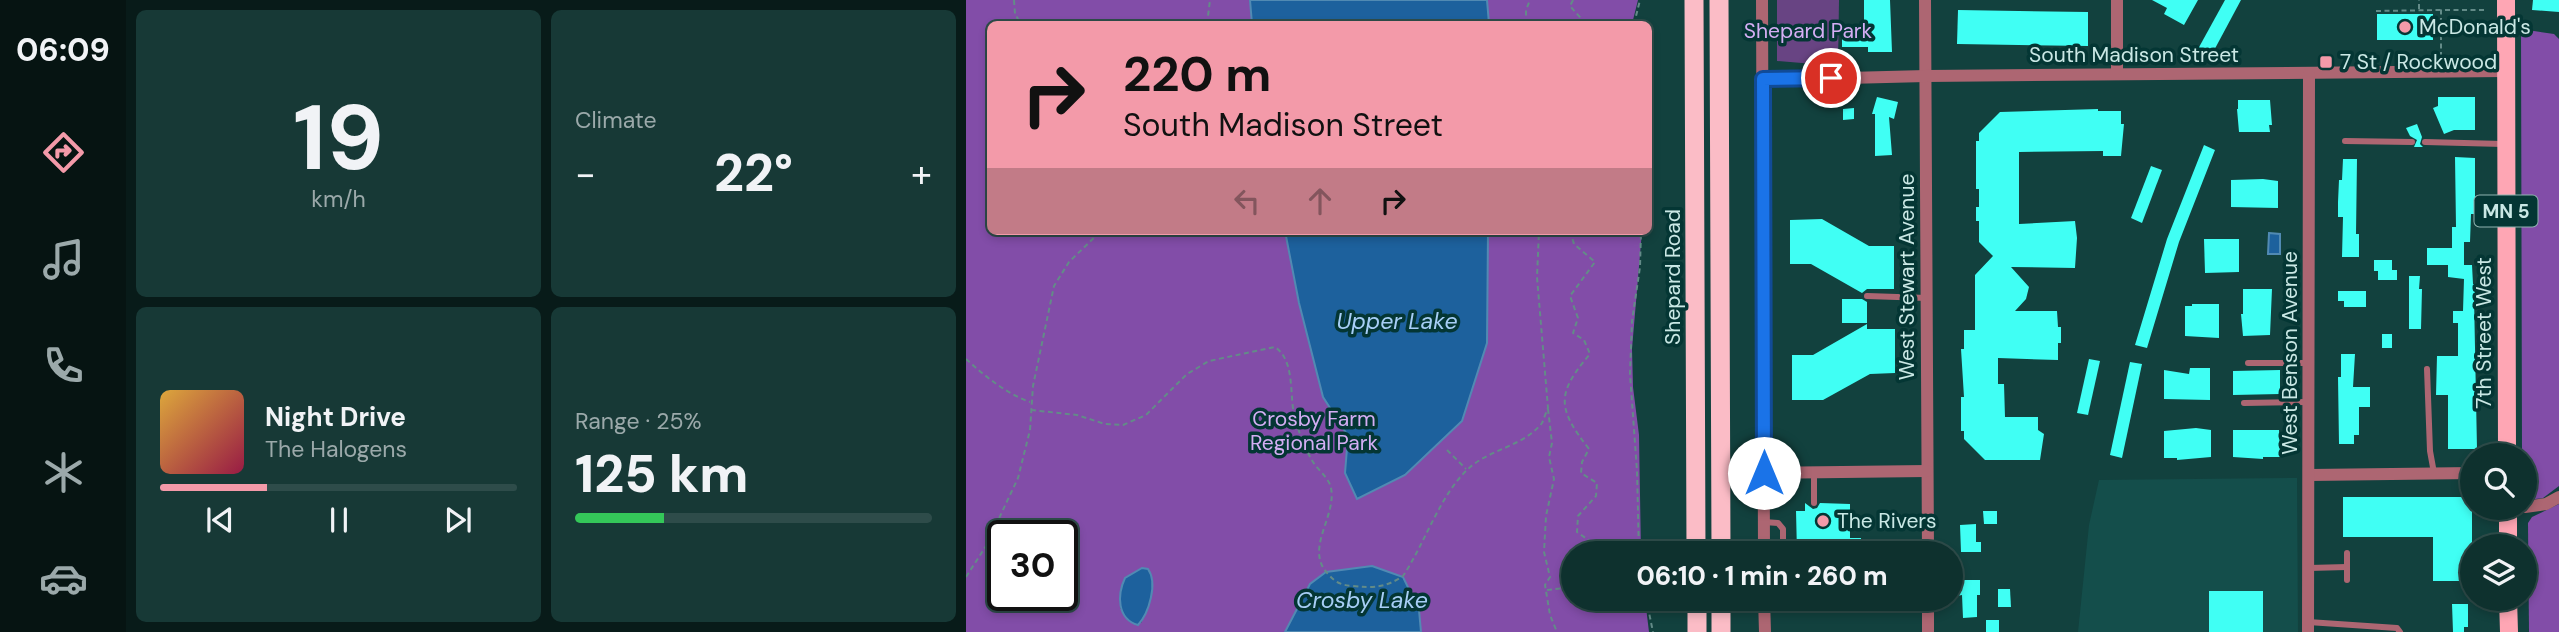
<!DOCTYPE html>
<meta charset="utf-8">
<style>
:root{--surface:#0e312e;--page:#173936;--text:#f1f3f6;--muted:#9ba9aa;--line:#2e4c4a;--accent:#f39aa9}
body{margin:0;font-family:"DM Sans",sans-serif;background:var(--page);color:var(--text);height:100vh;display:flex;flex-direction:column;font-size:26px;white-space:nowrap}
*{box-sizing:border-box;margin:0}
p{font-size:23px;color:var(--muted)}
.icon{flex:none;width:38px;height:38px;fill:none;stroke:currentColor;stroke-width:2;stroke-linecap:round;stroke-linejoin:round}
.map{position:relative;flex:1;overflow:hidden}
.side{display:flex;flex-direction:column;gap:10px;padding:10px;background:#081b19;width:840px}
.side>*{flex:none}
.top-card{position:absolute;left:21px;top:21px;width:665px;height:214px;border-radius:10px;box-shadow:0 4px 10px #0003,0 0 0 2px var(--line);background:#f39aa9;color:#111;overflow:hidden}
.controls{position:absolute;left:1494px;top:443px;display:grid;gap:14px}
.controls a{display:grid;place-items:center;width:77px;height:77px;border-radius:50%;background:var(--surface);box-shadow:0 4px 10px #0003,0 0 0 2px var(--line);font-size:35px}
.speed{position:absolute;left:21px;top:520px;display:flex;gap:14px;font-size:35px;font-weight:700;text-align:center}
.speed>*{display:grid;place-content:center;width:91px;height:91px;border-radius:50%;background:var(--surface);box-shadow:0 4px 10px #0003,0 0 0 2px var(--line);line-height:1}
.speed .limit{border:4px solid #111;border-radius:10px;background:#fff;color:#111}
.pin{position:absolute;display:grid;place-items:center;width:60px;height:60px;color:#fff;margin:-30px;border:4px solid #fff;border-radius:50%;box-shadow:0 2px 7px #0007}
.me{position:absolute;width:77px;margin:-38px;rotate:0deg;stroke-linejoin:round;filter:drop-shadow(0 0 5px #0008)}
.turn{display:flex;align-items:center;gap:24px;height:147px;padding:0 21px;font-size:32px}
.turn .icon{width:91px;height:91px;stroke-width:2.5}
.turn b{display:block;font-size:49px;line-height:60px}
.lanes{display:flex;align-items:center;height:66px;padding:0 21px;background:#0003;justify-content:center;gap:35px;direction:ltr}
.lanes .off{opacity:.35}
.big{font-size:52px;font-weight:800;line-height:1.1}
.side .card{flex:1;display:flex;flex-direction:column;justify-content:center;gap:10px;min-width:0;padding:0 24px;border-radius:10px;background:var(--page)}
.side .dial{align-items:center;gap:0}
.dial b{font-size:91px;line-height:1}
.song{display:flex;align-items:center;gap:21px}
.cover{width:84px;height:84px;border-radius:10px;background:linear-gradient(135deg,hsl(40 70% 55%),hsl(340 70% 35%))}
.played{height:7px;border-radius:4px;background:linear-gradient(90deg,var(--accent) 30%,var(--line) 30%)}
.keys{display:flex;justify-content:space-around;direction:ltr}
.heat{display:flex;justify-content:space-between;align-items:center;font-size:38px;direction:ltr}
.charge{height:10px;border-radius:5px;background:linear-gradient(90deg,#34c759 25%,var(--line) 0)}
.side .tiles{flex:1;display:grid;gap:10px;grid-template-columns:repeat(2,1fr)}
.trip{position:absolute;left:595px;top:541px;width:402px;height:70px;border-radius:35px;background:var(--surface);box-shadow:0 4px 10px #0003,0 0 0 2px var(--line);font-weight:800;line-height:70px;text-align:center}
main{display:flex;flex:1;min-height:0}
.menu{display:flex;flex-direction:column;width:126px;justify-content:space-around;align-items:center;background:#061412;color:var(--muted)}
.menu .icon{width:49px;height:49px}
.menu .active{color:var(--accent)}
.menu b{font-size:32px;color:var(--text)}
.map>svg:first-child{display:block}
.built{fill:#144e4b}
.green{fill:#684483}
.forest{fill:#824da8;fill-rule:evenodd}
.water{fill:#1d619d;stroke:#518ab3;stroke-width:2}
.building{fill:#40fff4}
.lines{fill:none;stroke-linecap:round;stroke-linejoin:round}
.path{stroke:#638b88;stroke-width:2;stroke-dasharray:5 3.5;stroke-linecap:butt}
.service{stroke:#ad6672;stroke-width:6}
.minor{stroke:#ad6672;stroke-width:12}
.primary{stroke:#fea6b4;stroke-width:18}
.trunk{stroke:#fbbcc6;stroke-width:19}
.route-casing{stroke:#114b97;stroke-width:18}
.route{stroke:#1a73e8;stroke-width:12}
.poi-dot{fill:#f39aa9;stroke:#043634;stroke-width:2.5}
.labels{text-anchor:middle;stroke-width:7;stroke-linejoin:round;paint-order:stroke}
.shield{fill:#043634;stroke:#8fb3b0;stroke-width:2}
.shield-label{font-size:19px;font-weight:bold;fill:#cae8e5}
.poi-label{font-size:21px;fill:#cae8e5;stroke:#043634;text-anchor:start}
.park-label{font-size:21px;fill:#d4aef4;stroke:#043634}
.street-label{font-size:21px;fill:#cae8e5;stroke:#043634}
.water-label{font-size:23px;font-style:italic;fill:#a7cef6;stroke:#043634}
</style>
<main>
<nav class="menu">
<b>06:09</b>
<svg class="icon active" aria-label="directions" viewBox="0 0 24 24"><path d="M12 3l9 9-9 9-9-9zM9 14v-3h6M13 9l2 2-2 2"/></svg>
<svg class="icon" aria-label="music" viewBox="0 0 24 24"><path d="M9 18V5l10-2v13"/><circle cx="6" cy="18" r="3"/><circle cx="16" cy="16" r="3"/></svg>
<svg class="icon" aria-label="phone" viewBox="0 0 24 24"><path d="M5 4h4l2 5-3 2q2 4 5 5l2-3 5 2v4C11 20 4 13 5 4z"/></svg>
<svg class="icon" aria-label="climate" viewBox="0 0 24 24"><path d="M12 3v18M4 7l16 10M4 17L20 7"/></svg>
<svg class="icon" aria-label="car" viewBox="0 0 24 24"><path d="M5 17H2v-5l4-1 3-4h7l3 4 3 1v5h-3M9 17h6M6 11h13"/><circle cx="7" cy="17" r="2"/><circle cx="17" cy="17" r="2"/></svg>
</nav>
<section class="side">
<div class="tiles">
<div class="card dial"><b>19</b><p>km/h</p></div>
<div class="card"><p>Climate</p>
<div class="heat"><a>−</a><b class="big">22°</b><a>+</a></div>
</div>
<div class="card">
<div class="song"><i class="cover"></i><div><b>Night Drive</b><p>The Halogens</p></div></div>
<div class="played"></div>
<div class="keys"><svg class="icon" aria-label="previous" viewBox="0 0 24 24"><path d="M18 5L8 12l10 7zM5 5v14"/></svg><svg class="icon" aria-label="pause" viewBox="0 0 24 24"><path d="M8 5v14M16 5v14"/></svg><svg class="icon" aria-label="next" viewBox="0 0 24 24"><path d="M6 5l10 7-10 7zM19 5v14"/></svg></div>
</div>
<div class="card"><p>Range · 25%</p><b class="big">125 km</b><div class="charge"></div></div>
</div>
</section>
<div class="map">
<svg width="1593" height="632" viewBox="0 0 1593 632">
<rect width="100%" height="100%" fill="#12413e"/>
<polygon class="built" points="1331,478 1332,632 1112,632 1123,525 1133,480"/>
<polygon class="green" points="811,0 873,0 872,66 811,61"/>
<g class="forest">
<path d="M0 0H284L286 24H24V231H319L333 303 357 397 382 436 379 473 521 343 522 231H676L666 349 667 387 673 435 675 553H607V598L679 599 683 632H455L453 610 406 566 360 572 344 584 319 632H0ZM37 536H96V595H37ZM159 578 186 580 182 608 175 623 154 608V592Z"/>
<polygon points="521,0 672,0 666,24 523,24"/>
<polygon points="1555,29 1588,34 1593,39 1593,486 1577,498 1569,499 1559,494 1559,455 1556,455"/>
<polygon points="1593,504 1593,632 1563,632 1562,523 1566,517"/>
</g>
<g class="water">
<polygon points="284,0 521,0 523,24 286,24"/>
<polygon points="319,231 522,231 521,343 496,421 439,475 391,499 379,473 382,436 357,397 333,303"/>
<polygon points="1303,233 1314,234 1314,254 1302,254"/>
<polygon points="406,566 437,577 453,610 455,632 319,632 344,584 360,572"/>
<path d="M176 568 182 569C192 583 183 613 172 625 151 619 151 595 159 578Z"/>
</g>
<g class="building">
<polygon points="898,0 924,0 926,52 902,52 902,47 876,47 876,31 898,31"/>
<polygon points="1186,0 1232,0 1218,25 1198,14 1201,8"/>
<polygon points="1259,0 1275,0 1245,56 1232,49"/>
<polygon points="1567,0 1593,0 1593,12 1566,10"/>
<polygon points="992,10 1122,12 1122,46 991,44"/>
<rect x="1411" y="14" width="56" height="26"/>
<polygon points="911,97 932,102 928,119 923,117 926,155 909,156 909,114 906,114"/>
<polygon points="1472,97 1509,97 1509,130 1488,130 1478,134 1467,108 1472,106"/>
<polygon points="1272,100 1304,100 1306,125 1303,125 1304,132 1273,132 1271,109 1272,109"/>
<polygon points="888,108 888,119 877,120 877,109"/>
<polygon points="1132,109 1132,111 1155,111 1155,124 1158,124 1155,156 1137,156 1137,151 1053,152 1053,224 1109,221 1111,238 1109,268 1045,267 1063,287 1060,299 1049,311 1091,311 1092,327 1095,327 1095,343 1092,343 1092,360 1032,358 1032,384 1038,384 1039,417 1072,417 1072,430 1078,434 1074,460 1019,460 998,439 998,431 995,431 995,397 998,397 995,349 998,349 998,330 1009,330 1009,275 1027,256 1013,242 1013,221 1010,221 1010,207 1013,207 1013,189 1010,189 1010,141 1013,141 1013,133 1034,112"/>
<polygon points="1451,124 1456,137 1454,144 1457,147 1448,147 1451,140 1444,136 1440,128"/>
<polygon points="1238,145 1249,150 1213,242 1181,348 1169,345 1201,239"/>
<polygon points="1489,157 1509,158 1509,214 1505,214 1504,242 1498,242 1498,265 1506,265 1507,284 1514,284 1513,297 1508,297 1511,449 1482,449 1482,395 1470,395 1471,356 1492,356 1492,323 1487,323 1487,311 1497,311 1498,279 1482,277 1482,265 1461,265 1461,248 1486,248 1486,227 1490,227"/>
<polygon points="1377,159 1391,159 1390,234 1393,234 1393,257 1376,257 1377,217 1372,217 1372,202 1373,180 1376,180"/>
<polygon points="1185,166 1196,170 1176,223 1165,218"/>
<polygon points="1297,179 1312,181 1312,208 1265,207 1265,180"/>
<polygon points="856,219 903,246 928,246 928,289 901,289 896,293 845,264 824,264 824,220"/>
<polygon points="1238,239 1273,239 1273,272 1239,273"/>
<polygon points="1408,260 1426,260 1426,270 1431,270 1431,280 1412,280 1412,271 1408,271"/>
<polygon points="1443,276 1454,276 1453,289 1456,289 1455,329 1443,329"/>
<polygon points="1277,289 1306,289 1304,335 1277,336 1275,314 1277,314"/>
<polygon points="1372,291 1400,291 1400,307 1378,307 1378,301 1372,301"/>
<polygon points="876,299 896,299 901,302 901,323 876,323"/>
<polygon points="1226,304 1253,304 1253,338 1219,336 1219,306 1226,306"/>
<polygon points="901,324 901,329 929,329 929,373 904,374 857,400 826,400 826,355 847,355"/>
<rect x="1416" y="334" width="10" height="14"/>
<polygon points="1375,354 1389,354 1387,387 1404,387 1404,407 1393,407 1393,435 1388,435 1388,444 1373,444 1372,377 1375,377"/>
<polygon points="1123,359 1134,361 1122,415 1111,413"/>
<polygon points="1164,362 1176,364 1156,458 1144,455"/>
<polygon points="1224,368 1244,368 1244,400 1198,399 1198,370 1223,374"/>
<polygon points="1314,370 1314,394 1267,395 1267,371"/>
<polygon points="1230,428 1245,430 1245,457 1211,460 1211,458 1198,458 1198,431"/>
<polygon points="1267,430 1313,430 1314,457 1297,457 1297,459 1267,457"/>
<polygon points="1377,497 1506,497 1506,581 1467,581 1467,537 1377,537"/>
<polygon points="839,503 847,509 851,508 854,503 884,504 884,538 895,538 895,553 831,553 830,511 839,511"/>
<polygon points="1017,511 1031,511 1031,524 1018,524"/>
<polygon points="1010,524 1010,542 1015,542 1015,552 995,552 994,525"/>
<polygon points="993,580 1014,580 1014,595 1011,595 1011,617 997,618 996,595 991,596"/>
<polygon points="1032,589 1044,589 1045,607 1032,607"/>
<rect x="1243" y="591" width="54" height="41"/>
<polygon points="1486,604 1502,604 1502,627 1498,627 1498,632 1487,632"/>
<rect x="1020" y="620" width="13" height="12"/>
</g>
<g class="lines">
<g class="path">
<polyline points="48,0 49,14 55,24"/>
<polyline points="607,0 604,6 620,24"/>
<polyline points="1453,9 1453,0"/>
<polyline points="1410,11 1474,10"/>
<polyline points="241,24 244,0"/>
<polyline points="560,24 560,10 564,0"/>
<polyline points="668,24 674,0"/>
<polyline points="1475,57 1475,10 1520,10"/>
<path d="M604 231 608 244 629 262 604 296 612 318 607 333 618 340 624 354C590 394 591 408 623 449L616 462 615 473 631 483 630 496 612 516 611 532 628 544V553"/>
<path d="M0 359C19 376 39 393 64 402"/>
<polyline points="582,409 586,443 583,457 588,479 580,516 578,552 584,577 579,585 584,615 591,632"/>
<path d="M65 410 111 415 139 424 157 425 180 415 221 374 243 361 309 347C331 362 322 400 330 422 334 435 340 451 347 462 352 470 363 478 365 488 371 517 337 550 363 575 370 583 376 585 386 586 407 588 419 588 437 576 459 543 474 495 502 469 523 449 557 447 576 423 578 419 580 412 582 408L571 277 573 231"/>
<polyline points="481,450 500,469"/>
<polyline points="673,553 671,471 664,374 666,321 674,267 675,231"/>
<polyline points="0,577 20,546 52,478 64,430 67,386 88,286 103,262 135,231"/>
<polyline points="581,590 606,587 607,580"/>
<polyline points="680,598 687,632"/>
</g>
<g class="service">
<polyline points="1379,141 1446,142"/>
<polyline points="1459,142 1537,144"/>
<polyline points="901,296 961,298"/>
<polyline points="1282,363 1343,363"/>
<polyline points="1461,369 1464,451 1468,473"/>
<polyline points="1278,403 1342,402"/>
<polyline points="848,503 848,473"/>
<polyline points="798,522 812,523 817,529 817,553"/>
<polyline points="1343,568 1381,567"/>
<polyline points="1381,580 1381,553"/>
<polyline points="1342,622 1431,628 1434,632"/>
</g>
<g class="minor">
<polyline points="796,0 798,553"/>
<polyline points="959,0 962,553"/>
<polyline points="1151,74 1151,0"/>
<polyline points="797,80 960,76 1540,71"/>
<polyline points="798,473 961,471"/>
<polyline points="1344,475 1507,473"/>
<polyline points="1559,507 1580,504 1593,497"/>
<polyline points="798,598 799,632"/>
<polyline points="962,598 962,632"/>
<polyline points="1342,632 1343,74"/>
</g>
<g class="primary">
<polyline points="1540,0 1541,455"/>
<polyline points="1542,508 1542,546"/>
<polyline points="1542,598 1543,632"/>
</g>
<g class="trunk">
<polyline points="728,0 730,553"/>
<polyline points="753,0 755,553"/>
<polyline points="755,598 755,632"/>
<polyline points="731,632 731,598"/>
</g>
</g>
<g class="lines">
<defs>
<polyline id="route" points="798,473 797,79 865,78"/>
</defs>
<use href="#route" class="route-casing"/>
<use href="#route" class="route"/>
</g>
<g class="poi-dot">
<circle cx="1439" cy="27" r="7"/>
<rect x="1353" y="55" width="14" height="14" rx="3.5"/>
<circle cx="857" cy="521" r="7"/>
</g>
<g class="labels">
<rect class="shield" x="1508.5" y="195.5" width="63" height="31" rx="5"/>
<g class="shield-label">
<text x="1540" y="218">MN 5</text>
</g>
<g class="poi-label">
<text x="1453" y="34">McDonald's</text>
<text x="1374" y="69">7 St / Rockwood</text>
<text x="871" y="528">The Rivers</text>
</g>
<g class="park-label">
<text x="842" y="38">Shepard Park</text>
<text x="348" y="426">Crosby Farm<tspan x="348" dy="24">Regional Park</tspan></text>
</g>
<g class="street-label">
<text x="1168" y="62">South Madison Street</text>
<text transform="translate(707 277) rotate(-90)" y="7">Shepard Road</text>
<text transform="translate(941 277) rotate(-90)" y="7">West Stewart Avenue</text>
<text transform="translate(1518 333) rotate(-90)" y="7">7th Street West</text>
<text transform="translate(1324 353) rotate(-90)" y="7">West Benson Avenue</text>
</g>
<g class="water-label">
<text x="431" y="329">Upper Lake</text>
<text x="396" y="608">Crosby Lake</text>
</g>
</g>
</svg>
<div class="controls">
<a><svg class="icon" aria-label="search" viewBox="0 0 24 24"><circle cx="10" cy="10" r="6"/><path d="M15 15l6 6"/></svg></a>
<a><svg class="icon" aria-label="layers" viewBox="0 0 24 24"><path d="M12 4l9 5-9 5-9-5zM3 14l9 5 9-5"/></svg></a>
</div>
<div class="speed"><div class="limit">30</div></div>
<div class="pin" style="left:865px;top:78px;background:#d93025"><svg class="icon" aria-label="arrive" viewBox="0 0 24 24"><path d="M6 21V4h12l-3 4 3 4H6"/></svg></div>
<svg class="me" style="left:798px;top:473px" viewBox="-20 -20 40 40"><circle r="19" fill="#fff"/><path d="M0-13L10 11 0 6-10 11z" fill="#1a73e8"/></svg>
<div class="trip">06:10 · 1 min · 260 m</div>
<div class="top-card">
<div class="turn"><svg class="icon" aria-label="right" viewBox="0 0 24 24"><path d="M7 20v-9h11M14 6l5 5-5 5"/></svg><div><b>220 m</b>South Madison Street</div></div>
<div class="lanes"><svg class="icon off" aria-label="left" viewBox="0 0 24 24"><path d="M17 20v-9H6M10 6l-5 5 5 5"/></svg><svg class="icon off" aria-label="ahead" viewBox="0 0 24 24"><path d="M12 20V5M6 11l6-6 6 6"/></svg><svg class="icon" aria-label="right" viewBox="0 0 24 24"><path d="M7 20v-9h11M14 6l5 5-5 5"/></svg></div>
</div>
</div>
</main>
